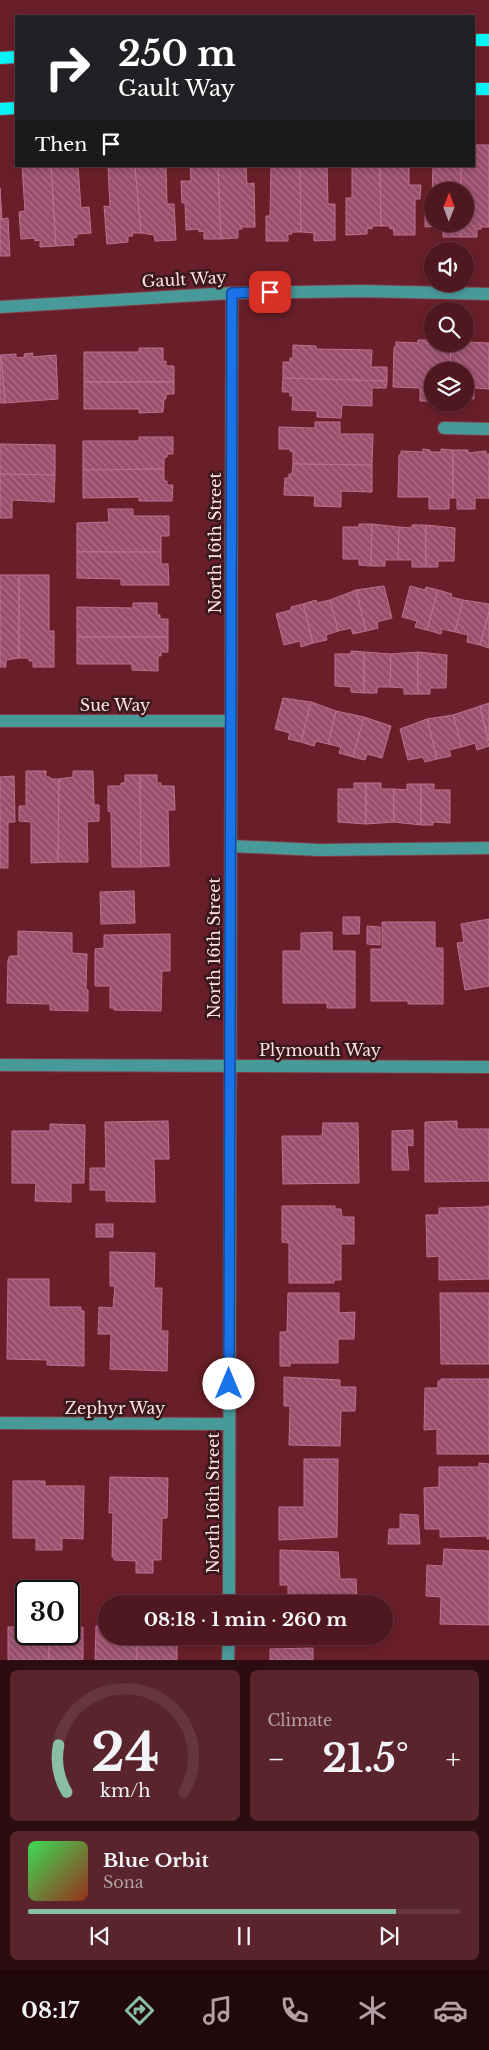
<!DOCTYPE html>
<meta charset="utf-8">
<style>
:root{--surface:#4f171f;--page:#59242c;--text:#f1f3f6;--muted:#b39fa4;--line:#66363d;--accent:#8abfa5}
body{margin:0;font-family:"Libre Baskerville",serif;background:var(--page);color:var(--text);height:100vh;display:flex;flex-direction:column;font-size:19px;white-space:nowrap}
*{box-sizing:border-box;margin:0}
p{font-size:16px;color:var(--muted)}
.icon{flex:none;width:28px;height:28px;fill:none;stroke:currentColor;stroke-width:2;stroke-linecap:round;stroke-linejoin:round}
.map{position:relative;height:1660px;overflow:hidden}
.panel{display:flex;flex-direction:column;gap:10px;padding:10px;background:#2b0d11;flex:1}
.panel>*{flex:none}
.hud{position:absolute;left:15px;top:15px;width:460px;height:152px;border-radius:0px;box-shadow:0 2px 8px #0003,0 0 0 1px var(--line);background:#202124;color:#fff;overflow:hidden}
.needle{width:32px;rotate:1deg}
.fabs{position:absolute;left:424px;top:182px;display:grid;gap:10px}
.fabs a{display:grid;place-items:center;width:50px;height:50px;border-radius:50%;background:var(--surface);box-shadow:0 2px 8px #0003,0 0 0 1px var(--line);font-size:25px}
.speed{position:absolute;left:15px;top:1580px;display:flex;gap:10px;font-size:25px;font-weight:700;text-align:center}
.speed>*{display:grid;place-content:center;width:65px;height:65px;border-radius:50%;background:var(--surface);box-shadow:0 2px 8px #0003,0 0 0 1px var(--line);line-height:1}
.speed .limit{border:2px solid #111;border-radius:8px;background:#fff;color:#111}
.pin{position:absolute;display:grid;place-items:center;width:42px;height:42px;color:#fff;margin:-21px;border-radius:10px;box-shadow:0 2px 8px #0006}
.me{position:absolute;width:55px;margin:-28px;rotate:0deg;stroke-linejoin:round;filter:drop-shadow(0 0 4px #0008)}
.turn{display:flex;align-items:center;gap:18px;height:105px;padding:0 20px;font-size:22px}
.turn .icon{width:65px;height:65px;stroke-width:2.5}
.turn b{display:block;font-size:35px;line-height:42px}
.then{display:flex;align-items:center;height:48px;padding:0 20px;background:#0003;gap:10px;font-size:19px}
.big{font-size:38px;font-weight:800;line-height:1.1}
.panel .widget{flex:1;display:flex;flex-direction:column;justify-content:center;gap:8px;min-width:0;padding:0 18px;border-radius:8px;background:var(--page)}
.panel .dial{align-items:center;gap:0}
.dial svg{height:130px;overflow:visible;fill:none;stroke:var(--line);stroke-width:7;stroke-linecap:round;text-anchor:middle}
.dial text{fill:var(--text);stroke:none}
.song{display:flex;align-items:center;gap:15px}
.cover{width:60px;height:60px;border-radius:8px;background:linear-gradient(135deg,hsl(130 70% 55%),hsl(10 70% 35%))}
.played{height:5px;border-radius:2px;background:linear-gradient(90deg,var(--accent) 85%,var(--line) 85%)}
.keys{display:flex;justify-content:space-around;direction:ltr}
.heat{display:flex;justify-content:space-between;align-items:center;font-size:28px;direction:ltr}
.panel .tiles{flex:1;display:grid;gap:10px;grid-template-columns:1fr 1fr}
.widget:last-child{grid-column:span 2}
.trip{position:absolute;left:98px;top:1595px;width:295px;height:50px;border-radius:25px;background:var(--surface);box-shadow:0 2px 8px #0003,0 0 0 1px var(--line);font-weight:800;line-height:50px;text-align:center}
.menu{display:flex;height:80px;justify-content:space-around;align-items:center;background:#20090c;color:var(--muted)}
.menu .icon{width:35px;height:35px}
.menu .active{color:var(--accent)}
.menu b{font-size:22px;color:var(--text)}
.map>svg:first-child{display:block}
.building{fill:url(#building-back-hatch);stroke:#c0708f}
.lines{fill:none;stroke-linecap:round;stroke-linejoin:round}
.minor-casing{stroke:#813e47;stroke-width:14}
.major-casing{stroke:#813e47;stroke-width:14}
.minor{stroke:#489a9a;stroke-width:12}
.major{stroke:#07f5f8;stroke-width:12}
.route-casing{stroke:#114b97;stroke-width:12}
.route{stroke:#1a73e8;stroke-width:9}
.labels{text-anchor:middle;stroke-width:5;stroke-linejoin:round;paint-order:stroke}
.street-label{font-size:16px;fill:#ffe2e3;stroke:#39181b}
</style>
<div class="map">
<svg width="489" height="1660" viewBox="0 0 489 1660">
<defs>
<pattern id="building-back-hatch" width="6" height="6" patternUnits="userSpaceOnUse" patternTransform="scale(1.25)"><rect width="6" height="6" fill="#994e6c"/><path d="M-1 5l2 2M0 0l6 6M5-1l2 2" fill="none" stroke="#ad7088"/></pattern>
</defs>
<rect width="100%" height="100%" fill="#691f29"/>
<g class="building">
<polygon points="474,145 489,145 489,227 481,227 481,229 477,229 477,237 461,237 461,224 465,224 465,191 461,191 461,166 474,166"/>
<polygon points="22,166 51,166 56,246 40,247 40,240 35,241 35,238 21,239 19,212 25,211"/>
<polygon points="51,166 78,166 81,208 89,207 91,233 77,234 77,237 73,238 74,245 56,246"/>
<polygon points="108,166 135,166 141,233 132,233 133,236 128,236 128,242 107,244 104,206 110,207"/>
<polygon points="135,166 166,166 167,204 174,204 176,240 155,241 154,235 141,233"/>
<polygon points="190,166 218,166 221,239 204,239 204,231 199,232 199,229 186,230 185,203 182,203 181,181 191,181"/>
<polygon points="218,166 246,166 247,184 254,183 255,227 241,227 242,229 238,229 238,238 221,239"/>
<polygon points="271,166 300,166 301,232 292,232 292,234 288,234 288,241 266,241 266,216 270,216"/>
<polygon points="300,166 327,166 328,204 335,204 335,240 314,241 314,233 301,232"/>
<polygon points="352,166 380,166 381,226 372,226 372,229 367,228 367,234 346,235 346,198 352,198"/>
<polygon points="380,166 409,166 409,185 421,185 420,199 415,199 415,235 394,235 393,228 390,229 390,226 381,226"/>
<polygon points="433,166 461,166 461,191 432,191 432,224 461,224 461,237 443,237 443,230 440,230 440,226 425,227 425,199 432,199"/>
<polygon points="0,188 2,219 8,218 10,256 0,256"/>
<polygon points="418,340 427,340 427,343 451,344 450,371 432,371 432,401 420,401 420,388 393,387 394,347 396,347 396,342 418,343"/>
<polygon points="465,342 489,343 489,389 474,388 474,399 465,398 465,371 450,371 451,344 465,344"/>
<polygon points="293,345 316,346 316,349 372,350 371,367 387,367 387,381 283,378 283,362 290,362 290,358 293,358"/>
<polygon points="139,348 163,348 163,362 166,361 166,366 174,366 174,382 84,382 84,352 139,352"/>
<polygon points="33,353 32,357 56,355 58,399 5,403 1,355 16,354 16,358 25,357 24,354"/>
<polygon points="0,355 1,355 5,403 0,403"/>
<polygon points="283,378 387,381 386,388 372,388 372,406 342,405 341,418 317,417 317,411 292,410 293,396 290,396 290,392 282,392"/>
<polygon points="84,382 174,382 174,394 166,394 166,399 164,399 163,412 139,413 139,409 84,409"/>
<polygon points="315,422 340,422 340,434 373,434 372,465 293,464 293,452 290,451 290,449 279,449 279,427 315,428"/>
<polygon points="139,437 173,437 173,454 167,454 167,457 164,458 164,469 83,470 83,441 139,441"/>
<polygon points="0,444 55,445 55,475 0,474"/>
<polygon points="423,449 430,450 430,452 441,452 441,449 453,450 453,498 449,498 449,509 429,509 429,497 398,497 399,455 401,455 401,451 423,452"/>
<polygon points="453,450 468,450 468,453 486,451 486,454 489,454 489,498 475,498 475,509 457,509 457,498 453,498"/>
<polygon points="293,464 372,465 372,492 341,491 341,507 314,506 315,496 284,495 285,478 289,478 289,474 292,474"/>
<polygon points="164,469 164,481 167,481 167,485 173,485 172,501 139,501 139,497 83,498 83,470"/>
<polygon points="0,474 55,475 54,502 12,500 12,518 0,518"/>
<polygon points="108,509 133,509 133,516 169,516 169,536 161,536 161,552 77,552 77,523 109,522"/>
<polygon points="359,524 372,524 371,566 359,565 359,559 343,559 343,527 359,527"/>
<polygon points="372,524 399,527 398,560 385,560 385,566 371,566"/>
<polygon points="412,525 426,525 426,567 412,567 412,560 398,560 399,527 412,528"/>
<polygon points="426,525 455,528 454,561 438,561 438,567 426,567"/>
<polygon points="77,552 161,552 161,564 168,564 169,585 121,585 121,579 77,578"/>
<polygon points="0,575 19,575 19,658 6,660 6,667 0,667"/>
<polygon points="19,575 49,575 49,631 54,631 54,667 33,667 33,661 29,661 29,658 19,658"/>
<polygon points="384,586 392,618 377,622 378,628 366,631 356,590"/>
<polygon points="410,586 425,590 426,587 438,590 427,630 415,627 417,621 402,617"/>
<polygon points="356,590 366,631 353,634 351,628 338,631 330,600"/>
<polygon points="438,590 452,594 451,597 463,600 455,632 442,629 441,634 427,630"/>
<polygon points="316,600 317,603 330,600 338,631 326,635 327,640 313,643 303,604"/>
<polygon points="463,600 489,604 489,612 480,645 467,642 468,635 455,632"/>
<polygon points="133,603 157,603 157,615 160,615 160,619 168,619 168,637 77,637 77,607 133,608"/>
<polygon points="303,604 313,643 301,647 300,641 284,645 276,614 291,610 291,607"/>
<polygon points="489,612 489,648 480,645"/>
<polygon points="77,637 168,637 168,652 161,652 161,656 158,656 158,671 132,670 132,664 77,664"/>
<polygon points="351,651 364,652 364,693 351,692 351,687 335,686 335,654 351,654"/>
<polygon points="364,652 391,654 390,687 377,687 377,693 364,693"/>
<polygon points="418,652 418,694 404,694 404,688 390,687 391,654"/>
<polygon points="418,652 447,655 446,688 430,688 430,694 418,694"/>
<polygon points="283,698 311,702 301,742 288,739 290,733 275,729"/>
<polygon points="311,702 336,711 328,744 316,741 314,746 301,742"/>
<polygon points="489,703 489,741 480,706"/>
<polygon points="480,706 489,746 477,750 475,743 462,747 453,715"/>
<polygon points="336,711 364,717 353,757 339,753 341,747 328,744"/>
<polygon points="453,715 462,747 449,750 451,756 437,759 427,719"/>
<polygon points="364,717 391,726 382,758 367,754 365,760 353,757"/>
<polygon points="427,719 437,759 425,762 423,757 408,760 400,729"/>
<polygon points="26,771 46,771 46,777 50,777 50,779 59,779 58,862 31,863 31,822 19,821 19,806 26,806"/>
<polygon points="73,771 93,771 94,805 99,805 99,821 87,822 88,862 58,862 59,779 73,777"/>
<polygon points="125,775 140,775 141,867 112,867 111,812 108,811 108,786 121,786 121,783 125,783"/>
<polygon points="140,775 157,775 157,783 161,783 161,786 174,786 175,810 168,810 169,866 141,867"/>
<polygon points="14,776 15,822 8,822 8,868 0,868 0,777"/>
<polygon points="354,783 366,783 366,824 338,822 338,789 354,789"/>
<polygon points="366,783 381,783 381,789 394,789 394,822 366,824"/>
<polygon points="407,784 421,784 421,825 394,822 394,789 407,790"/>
<polygon points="421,784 434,784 434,790 450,790 450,823 433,822 433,825 421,825"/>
<polygon points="134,891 135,923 101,924 100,892"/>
<polygon points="343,917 360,917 359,934 343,934"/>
<polygon points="489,919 489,986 465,990 457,943 464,942 461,924"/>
<polygon points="382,922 435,922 435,948 443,948 443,1004 408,1004 408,1001 371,1001 371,949 382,949"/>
<polygon points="367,926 380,927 380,945 367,944"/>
<polygon points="18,931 72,933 72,953 87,954 86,989 88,990 88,1011 50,1010 50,1004 7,1003 8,960 10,956 18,956"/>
<polygon points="332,932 332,951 355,951 355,1008 327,1008 327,1003 283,1003 283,951 301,951 301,933"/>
<polygon points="170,934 170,971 162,971 161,1011 114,1010 114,1008 110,1008 110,986 95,986 95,949 104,948 104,935"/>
<polygon points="168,1121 169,1159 154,1159 155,1202 106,1201 106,1190 90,1190 90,1168 106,1168 105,1122"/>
<polygon points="457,1121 457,1129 489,1129 489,1181 425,1182 425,1122"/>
<polygon points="323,1123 358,1123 359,1183 283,1184 282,1136 322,1136"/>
<polygon points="50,1124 85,1125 84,1183 71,1183 71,1202 35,1201 36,1183 12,1183 12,1131 50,1131"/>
<polygon points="413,1130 413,1146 407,1145 409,1170 392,1170 392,1131"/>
<polygon points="282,1206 335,1206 335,1209 341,1209 342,1217 354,1217 354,1244 341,1244 341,1280 334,1280 334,1283 289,1283 289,1243 282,1242"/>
<polygon points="486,1206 489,1206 489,1279 439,1280 439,1256 427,1257 426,1215 439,1215 439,1208 486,1207"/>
<rect x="96" y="1224" width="17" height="13"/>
<polygon points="110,1252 155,1253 154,1288 162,1288 161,1331 168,1331 167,1371 110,1369 111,1334 98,1334 99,1307 113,1308 115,1286 110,1286"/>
<polygon points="8,1279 49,1279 49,1307 81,1307 81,1311 84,1311 84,1366 47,1365 47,1360 7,1359"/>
<polygon points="288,1293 339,1293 339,1313 355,1312 354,1339 338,1339 338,1363 290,1363 290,1366 280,1366 280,1332 287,1332"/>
<polygon points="440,1293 489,1293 489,1364 441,1364"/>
<polygon points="284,1377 340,1380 340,1387 356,1387 355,1411 341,1411 340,1446 289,1445 290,1406 284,1406"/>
<polygon points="441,1379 489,1379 489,1454 437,1454 437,1429 424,1430 425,1388 438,1388 438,1381 441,1381"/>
<polygon points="304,1459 338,1459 337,1537 279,1540 279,1507 304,1507"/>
<polygon points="479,1463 489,1464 489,1539 487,1539 487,1536 440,1537 440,1529 425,1529 424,1488 439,1487 439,1467 479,1467"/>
<polygon points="110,1477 168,1478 167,1518 162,1518 161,1560 153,1560 153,1573 136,1573 136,1561 114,1560 114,1557 112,1557 113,1513 109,1513"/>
<polygon points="13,1481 45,1481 45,1486 84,1486 83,1539 62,1538 62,1550 36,1550 36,1538 13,1538"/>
<polygon points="400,1514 418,1515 420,1544 388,1544 389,1529 400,1529"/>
<polygon points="444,1549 489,1551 489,1625 440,1624 441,1597 426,1596 427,1565 443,1566"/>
<polygon points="280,1550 338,1552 340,1579 356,1579 357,1604 288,1604 288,1585 280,1585"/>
<polygon points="96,1626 106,1627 106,1636 137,1636 137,1660 95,1660"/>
<polygon points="8,1627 26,1627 26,1634 49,1634 49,1660 8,1660"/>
<polygon points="69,1627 83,1627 83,1660 49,1660 49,1634 69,1634"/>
<rect x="137" y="1636" width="40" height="24"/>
<polygon points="313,1648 313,1660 270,1660 270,1649"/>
</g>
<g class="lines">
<defs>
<g id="minor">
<polyline points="0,307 232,293 362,291 489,294"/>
<polyline points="444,428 489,429"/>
<polyline points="0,721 231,721"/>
<polyline points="231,846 319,850 489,848"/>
<polyline points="0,1065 489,1067"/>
<polyline points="0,1423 229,1424"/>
<polyline points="229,1604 232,293"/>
<polyline points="228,1660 229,1636"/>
</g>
<g id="major">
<polyline points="474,40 489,40"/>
<polyline points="0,58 16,57"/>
<polyline points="474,89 489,89"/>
<polyline points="0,109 16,108"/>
</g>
</defs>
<use href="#minor" class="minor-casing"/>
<use href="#major" class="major-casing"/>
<use href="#minor" class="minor"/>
<use href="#major" class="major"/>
</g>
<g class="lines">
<defs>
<polyline id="route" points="229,1384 232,293 270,292"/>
</defs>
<use href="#route" class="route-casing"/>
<use href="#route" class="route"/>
</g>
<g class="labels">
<g class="street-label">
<text transform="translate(184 279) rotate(-3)" y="6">Gault Way</text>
<text transform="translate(215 543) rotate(-90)" y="6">North 16th Street</text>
<text x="115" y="711">Sue Way</text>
<text transform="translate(214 948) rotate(-90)" y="6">North 16th Street</text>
<text x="320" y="1056">Plymouth Way</text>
<text x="115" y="1414">Zephyr Way</text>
<text transform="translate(213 1503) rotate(-90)" y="6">North 16th Street</text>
</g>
</g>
</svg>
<div class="fabs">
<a><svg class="needle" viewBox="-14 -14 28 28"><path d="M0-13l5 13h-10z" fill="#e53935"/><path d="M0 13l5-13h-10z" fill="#b39fa4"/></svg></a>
<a><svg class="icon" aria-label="sound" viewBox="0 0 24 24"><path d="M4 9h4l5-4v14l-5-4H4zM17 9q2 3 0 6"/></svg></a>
<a><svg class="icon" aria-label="search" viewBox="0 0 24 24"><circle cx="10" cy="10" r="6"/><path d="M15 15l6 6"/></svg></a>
<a><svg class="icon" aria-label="layers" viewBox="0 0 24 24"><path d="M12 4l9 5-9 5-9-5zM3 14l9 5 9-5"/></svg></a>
</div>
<div class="speed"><div class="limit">30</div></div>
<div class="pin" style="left:270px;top:292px;background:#d93025"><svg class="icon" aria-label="arrive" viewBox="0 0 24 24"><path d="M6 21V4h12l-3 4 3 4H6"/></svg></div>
<svg class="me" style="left:229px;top:1384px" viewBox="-20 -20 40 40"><circle r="19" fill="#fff"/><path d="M0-13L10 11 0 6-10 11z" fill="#1a73e8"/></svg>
<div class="trip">08:18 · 1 min · 260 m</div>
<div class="hud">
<div class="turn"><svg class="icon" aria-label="right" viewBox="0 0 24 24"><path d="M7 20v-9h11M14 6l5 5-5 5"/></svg><div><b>250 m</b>Gault Way</div></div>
<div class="then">Then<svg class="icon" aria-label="arrive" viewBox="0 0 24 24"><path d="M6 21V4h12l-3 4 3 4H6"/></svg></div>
</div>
</div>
<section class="panel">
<div class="tiles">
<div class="widget dial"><svg viewBox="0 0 100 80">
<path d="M14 69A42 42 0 1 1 86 69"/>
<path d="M14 69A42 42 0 0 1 9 40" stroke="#8abfa5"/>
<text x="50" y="56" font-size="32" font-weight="700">24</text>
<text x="50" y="72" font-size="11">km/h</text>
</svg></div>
<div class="widget"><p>Climate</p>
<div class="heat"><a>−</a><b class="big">21.5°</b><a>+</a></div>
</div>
<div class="widget">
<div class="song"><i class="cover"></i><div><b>Blue Orbit</b><p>Sona</p></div></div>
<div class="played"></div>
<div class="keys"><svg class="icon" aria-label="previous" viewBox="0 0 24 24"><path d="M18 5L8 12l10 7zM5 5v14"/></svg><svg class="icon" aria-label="pause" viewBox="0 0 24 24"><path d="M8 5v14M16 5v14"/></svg><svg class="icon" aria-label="next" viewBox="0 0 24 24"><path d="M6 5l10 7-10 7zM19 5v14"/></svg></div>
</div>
</div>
</section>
<nav class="menu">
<b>08:17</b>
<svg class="icon active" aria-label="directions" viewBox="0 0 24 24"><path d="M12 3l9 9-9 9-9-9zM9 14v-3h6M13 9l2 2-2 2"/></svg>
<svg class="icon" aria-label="music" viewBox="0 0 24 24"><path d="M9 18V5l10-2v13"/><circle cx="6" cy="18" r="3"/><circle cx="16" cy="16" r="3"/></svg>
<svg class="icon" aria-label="phone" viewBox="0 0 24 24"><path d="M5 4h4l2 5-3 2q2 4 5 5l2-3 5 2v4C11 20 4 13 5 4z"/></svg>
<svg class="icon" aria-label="climate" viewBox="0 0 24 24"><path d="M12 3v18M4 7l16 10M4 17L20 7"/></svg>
<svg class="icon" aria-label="car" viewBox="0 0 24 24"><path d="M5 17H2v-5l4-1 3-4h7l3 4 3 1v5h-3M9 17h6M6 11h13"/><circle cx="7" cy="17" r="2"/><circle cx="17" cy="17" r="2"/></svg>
</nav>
